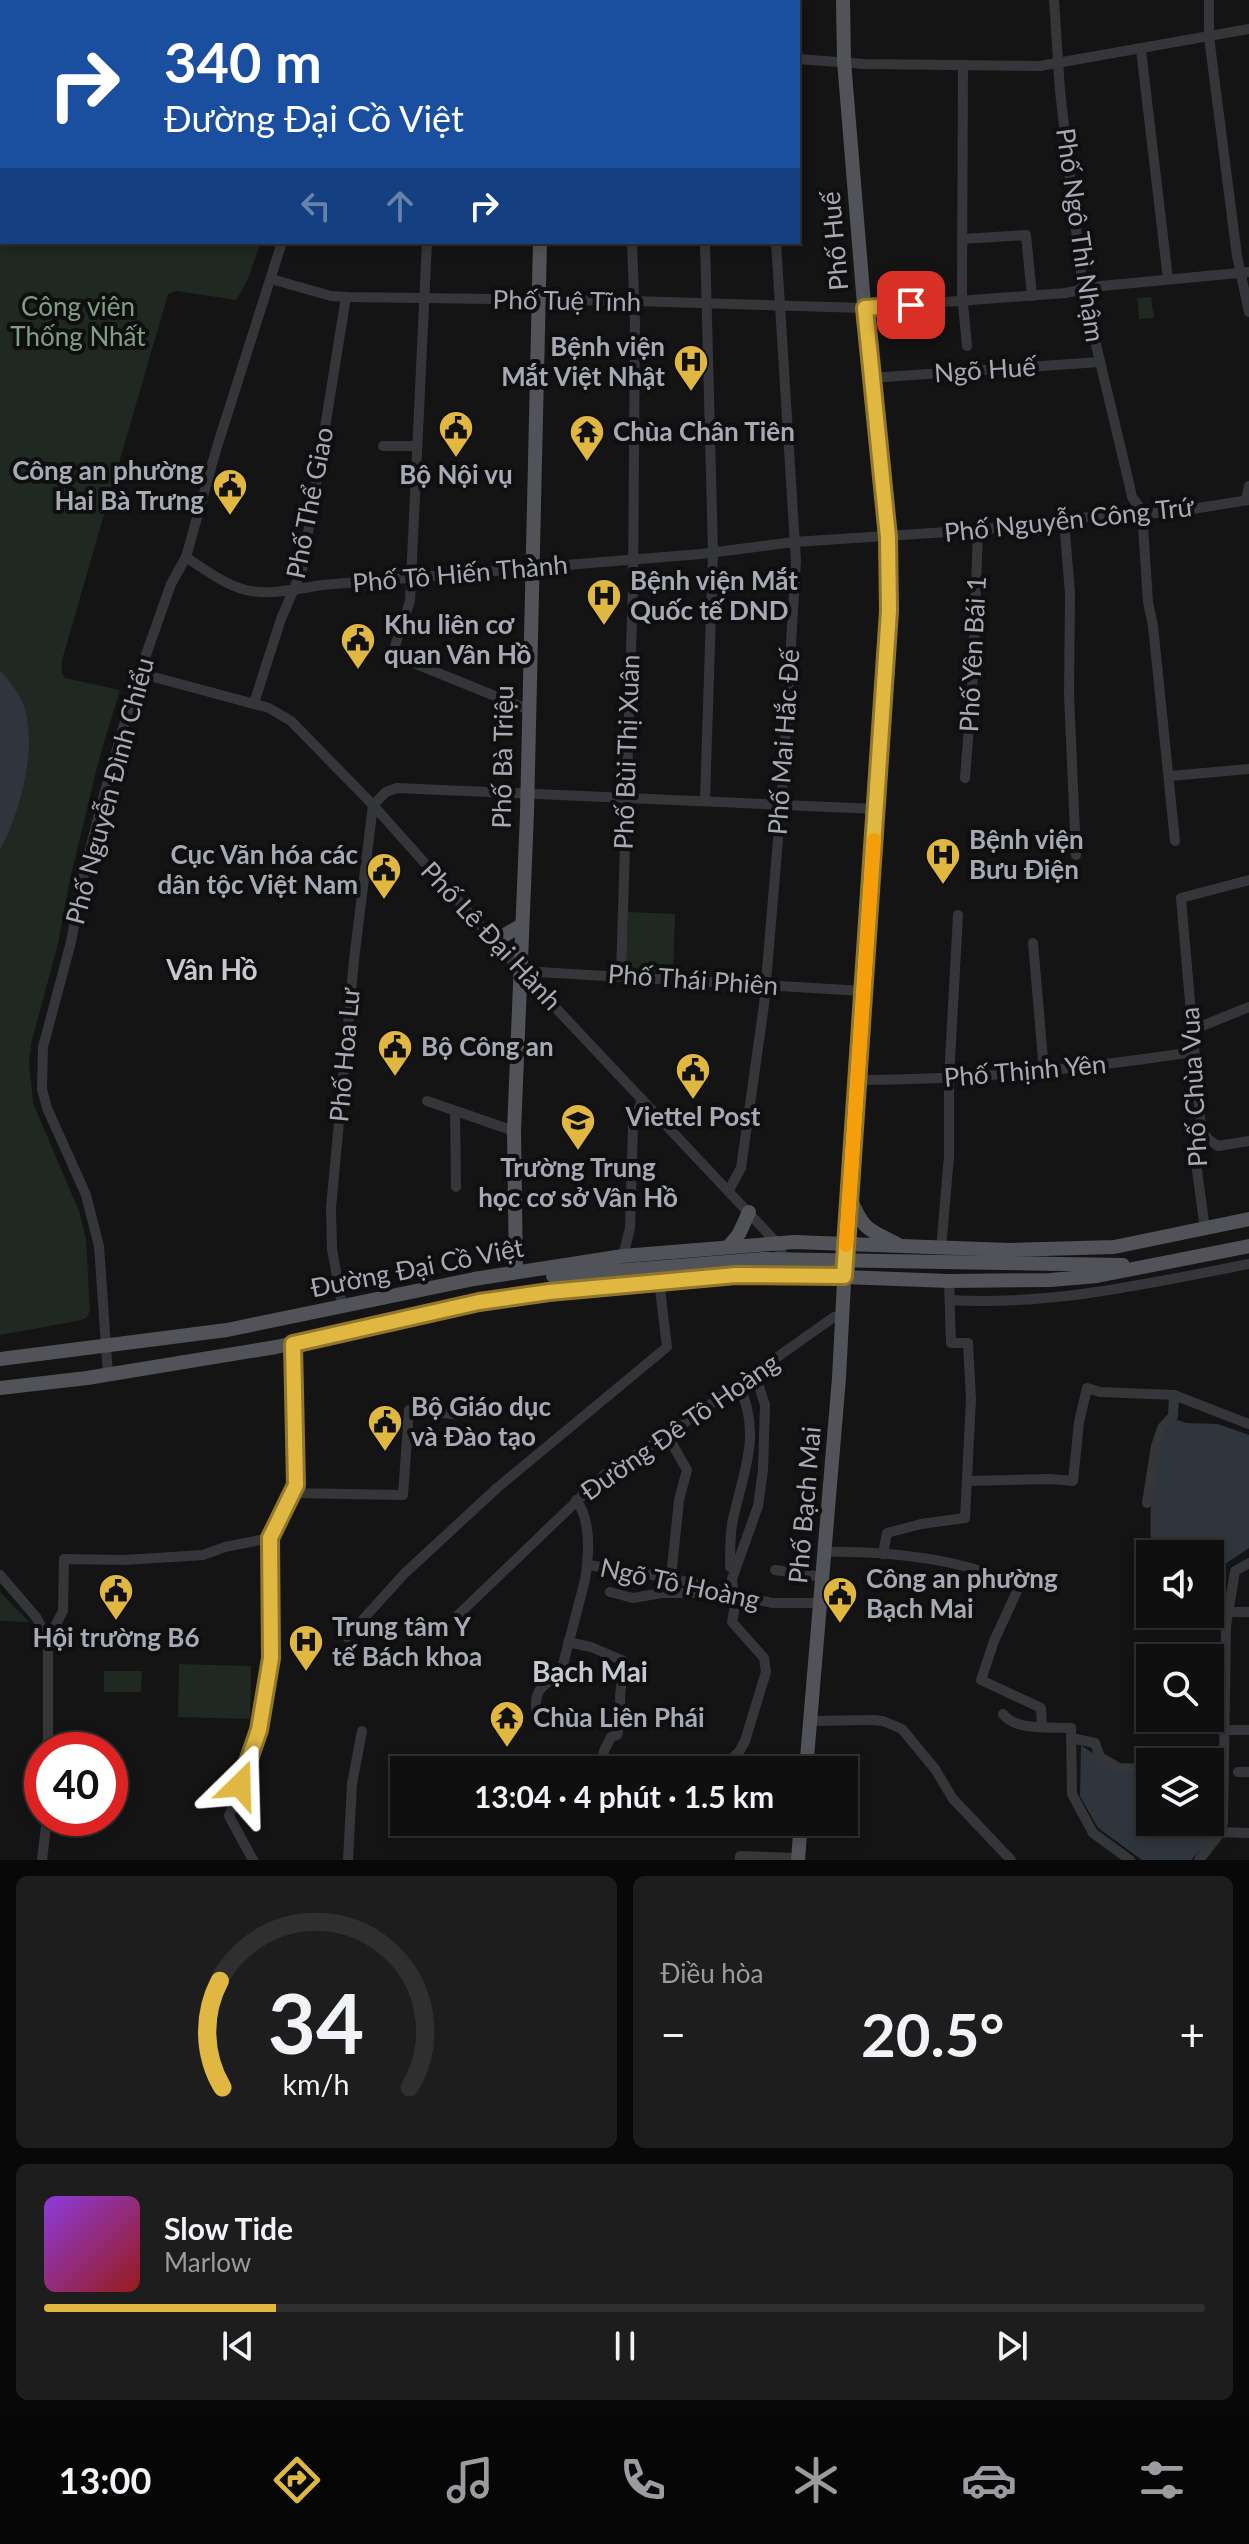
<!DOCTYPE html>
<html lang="vi">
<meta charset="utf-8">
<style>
:root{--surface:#0f0f10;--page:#1d1d1e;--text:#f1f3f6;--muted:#9b9c9f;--line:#2f2f30;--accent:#e0b741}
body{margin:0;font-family:Lato,sans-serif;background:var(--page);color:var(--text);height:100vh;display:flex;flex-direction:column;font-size:30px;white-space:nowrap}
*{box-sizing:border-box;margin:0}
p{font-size:26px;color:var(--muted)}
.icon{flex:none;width:44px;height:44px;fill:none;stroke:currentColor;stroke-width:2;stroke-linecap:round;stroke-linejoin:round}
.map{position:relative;height:1860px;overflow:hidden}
.drawer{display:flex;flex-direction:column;gap:16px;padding:16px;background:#080809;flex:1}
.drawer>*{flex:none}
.guide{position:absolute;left:0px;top:0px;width:800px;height:244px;box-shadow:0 4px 12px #0003,0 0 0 2px var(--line);background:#1a4fa0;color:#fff;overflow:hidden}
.controls{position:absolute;left:1136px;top:1540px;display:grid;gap:16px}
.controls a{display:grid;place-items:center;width:88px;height:88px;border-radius:0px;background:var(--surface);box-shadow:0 4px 12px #0003,0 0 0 2px var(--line);font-size:40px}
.speed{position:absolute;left:24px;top:1732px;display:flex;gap:16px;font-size:40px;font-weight:700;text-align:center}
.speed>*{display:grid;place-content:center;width:104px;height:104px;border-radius:50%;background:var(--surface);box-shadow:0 4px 12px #0003,0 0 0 2px var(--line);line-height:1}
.speed .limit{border:12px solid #d22;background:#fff;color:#111}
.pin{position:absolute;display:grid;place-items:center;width:68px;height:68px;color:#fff;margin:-34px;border-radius:16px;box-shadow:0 4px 12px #0006}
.me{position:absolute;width:88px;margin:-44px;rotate:22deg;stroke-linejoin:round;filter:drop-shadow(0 0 6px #0008)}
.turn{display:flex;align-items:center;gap:28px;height:168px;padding:0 32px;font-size:36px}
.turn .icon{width:104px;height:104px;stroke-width:2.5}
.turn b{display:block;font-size:56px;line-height:68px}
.lanes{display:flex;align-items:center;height:76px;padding:0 32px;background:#0003;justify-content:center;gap:40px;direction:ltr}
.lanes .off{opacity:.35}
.big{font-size:60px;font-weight:700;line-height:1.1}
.drawer .tile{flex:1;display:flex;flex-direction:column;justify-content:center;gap:12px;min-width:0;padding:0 28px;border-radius:12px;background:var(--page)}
.drawer .dial{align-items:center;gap:0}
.dial svg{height:208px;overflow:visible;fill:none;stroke:var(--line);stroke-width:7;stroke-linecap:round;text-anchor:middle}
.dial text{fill:var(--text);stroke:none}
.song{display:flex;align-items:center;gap:24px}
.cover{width:96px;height:96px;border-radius:12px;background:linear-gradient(135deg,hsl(270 70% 55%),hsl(0 70% 35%))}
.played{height:8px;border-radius:4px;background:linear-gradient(90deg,var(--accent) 20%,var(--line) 20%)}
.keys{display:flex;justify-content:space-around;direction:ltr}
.heat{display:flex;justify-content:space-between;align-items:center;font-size:44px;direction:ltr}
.drawer .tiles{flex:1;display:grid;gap:16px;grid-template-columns:1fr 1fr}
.tile:last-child{grid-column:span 2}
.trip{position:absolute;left:390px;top:1756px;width:468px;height:80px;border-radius:0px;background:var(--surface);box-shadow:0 4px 12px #0003,0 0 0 2px var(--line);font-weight:700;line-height:80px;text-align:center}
.dock{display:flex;height:128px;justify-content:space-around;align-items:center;background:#060606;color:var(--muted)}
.dock .icon{width:56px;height:56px}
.dock .current{color:var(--accent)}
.dock b{font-size:36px;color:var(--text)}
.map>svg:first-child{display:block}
.green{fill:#202822}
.water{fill:#2e353d}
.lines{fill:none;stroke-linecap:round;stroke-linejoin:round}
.minor{stroke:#35363a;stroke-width:10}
.major{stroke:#525359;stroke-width:14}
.route-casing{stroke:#92772a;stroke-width:20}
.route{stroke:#e0b741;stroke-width:14}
.slow{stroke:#f59e0b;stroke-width:14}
.labels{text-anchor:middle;stroke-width:8;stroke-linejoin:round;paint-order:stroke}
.street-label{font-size:26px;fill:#a7aab4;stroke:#0f0f10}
.park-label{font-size:26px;fill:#809e84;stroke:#0f0f10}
.poi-label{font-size:26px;font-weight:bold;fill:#a7aab4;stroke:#0f0f10;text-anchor:start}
.neighbourhood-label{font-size:28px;font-weight:bold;fill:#c7c9d1;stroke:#0f0f10}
</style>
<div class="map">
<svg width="1249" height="1860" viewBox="0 0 1249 1860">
<rect width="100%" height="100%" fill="#141415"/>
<g class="green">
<polygon points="0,20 2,242 261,242 247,281 236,300 176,291 168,294 62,660 62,673 65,678 120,690 99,759 70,879 58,944 32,1040 29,1063 33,1103 79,1211 86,1239 90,1311 86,1318 77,1321 0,1335"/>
<polygon points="1151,297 1154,318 1139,319 1137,298"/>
<polygon points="628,912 675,914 673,974 629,969 626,963"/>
<polygon points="0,1592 29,1622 0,1621"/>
<polygon points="179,1664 251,1666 250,1719 178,1717"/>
<polygon points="104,1671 142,1671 141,1692 104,1692"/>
</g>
<g class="water">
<path d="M0 670C8 680 20 693 24 706 38 749 20 812 0 850Z"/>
<path d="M1175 1419 1186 1423 1218 1424 1249 1435V1548L1216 1570 1210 1571V1554H1152C1148 1522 1151 1442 1175 1419Z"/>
<polygon points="1081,1745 1120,1772 1150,1774 1150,1822 1210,1822 1210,1777 1221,1777 1212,1838 1191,1860 1142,1860 1098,1828 1080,1796"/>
</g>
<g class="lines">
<g class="minor">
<polyline points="1054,0 1060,91 1083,290 1129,483 1132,497 1142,511"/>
<polyline points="1209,0 1209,37 1237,256 1249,312"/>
<polyline points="0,2 2,3"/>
<polyline points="236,2 237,0"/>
<polyline points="437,2 437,0"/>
<polyline points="630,2 630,0"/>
<polyline points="701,2 701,0"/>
<polyline points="1141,50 1168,279"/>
<polyline points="798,59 864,64 1040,66 1249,29"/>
<polyline points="963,65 962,293 967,346"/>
<polyline points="962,239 1026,235 1032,296"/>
<polyline points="427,242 410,601 393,652 394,655 527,709"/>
<polyline points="271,279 331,296 346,297 634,301 865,308 1065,293 1101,286 1249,272"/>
<polyline points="870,378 1100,362"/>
<polyline points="383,446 417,446"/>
<polyline points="1246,500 1249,486"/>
<polyline points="1142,511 1148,602 1153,626 1175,841"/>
<polyline points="1064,521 1070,593 1069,694 1076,855"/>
<path d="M186 557C245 598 252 597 322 585L701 554 794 542 978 530 1123 513H1167L1249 500"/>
<polyline points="139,673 269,708 291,721 373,805 521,971 776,1242 792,1274"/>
<polyline points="254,703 281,619 302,570 346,297"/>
<polyline points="1170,776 1249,769"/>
<polyline points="965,778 973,675 978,530"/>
<polyline points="705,800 713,552 705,242"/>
<polyline points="373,805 386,792 397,788 876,809"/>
<polyline points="1033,943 1044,1071"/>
<polyline points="521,971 864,991"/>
<polyline points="621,975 633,586 635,321 632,242"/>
<polyline points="1192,1030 1249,1007"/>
<path d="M857 1080C969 1080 1082 1069 1193 1052"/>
<polyline points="427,1101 514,1131"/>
<polyline points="455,1111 456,1187"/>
<polyline points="1201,1128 1208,1139 1218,1146 1249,1141"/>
<polyline points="729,1190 741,1168 764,1005 782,792 796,561 776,242"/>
<polyline points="1205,1229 1196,1163 1201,1128 1181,898 1249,880"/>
<polyline points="941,1249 949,1156 949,1078 958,915"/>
<polyline points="623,1256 630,1228 633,1126 642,1099"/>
<path d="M950 1300C1052 1306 1150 1283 1249 1264"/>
<polyline points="342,1305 332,1249 331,1208 354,960 373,805"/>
<polyline points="108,1375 99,1246 86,1195 47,1108 42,1089 43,1047 71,942 82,882 102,802 135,686 171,584 186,557 216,450 282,242"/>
<polyline points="667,1435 687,1470 679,1500 671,1578"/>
<polyline points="969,1481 1050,1479 1073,1481 1079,1422 1087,1388 1100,1392 1174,1395 1249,1424"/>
<polyline points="292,1493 403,1495 409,1410 463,1415"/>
<polyline points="1147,1503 1156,1446 1162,1428 1173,1416 1174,1395"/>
<path d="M824 1552C874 1551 980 1557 1017 1591L994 1641 981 1680 1041 1708 1042 1727"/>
<polyline points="883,1554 887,1533 921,1524 965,1518 971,1399 968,1343 951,1343 949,1281"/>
<polyline points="588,1565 671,1578 772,1603 821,1603"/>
<path d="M730 1567C730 1553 730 1538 732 1524 742 1474 763 1436 739 1386"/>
<polyline points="775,1570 822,1577"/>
<polyline points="0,1575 36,1617 48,1639 48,1750"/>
<polyline points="610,1592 633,1598 662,1593 714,1593"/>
<polyline points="1227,1612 1249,1612"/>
<polyline points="457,1616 605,1474 667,1435 834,1317 843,1316"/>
<polyline points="347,1637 404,1574 497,1488 667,1347 659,1281"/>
<polyline points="48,1639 63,1611 64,1559 124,1560 203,1555 225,1547 270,1538"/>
<polyline points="568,1642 591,1647 624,1661 620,1696 621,1720 617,1735 611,1737 604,1751 601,1770"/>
<path d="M1003 1714C1015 1731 1052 1727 1071 1728L1072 1794 1093 1833 1130 1860"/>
<path d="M537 1716C533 1694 539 1685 560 1676L585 1580C589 1555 592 1521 576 1500"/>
<polyline points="811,1721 873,1720 883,1721 902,1729 935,1769 953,1799 1011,1860"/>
<polyline points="1225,1730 1249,1730"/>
<polyline points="1071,1738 1095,1743 1100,1757 1119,1768 1150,1769"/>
<polyline points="720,1770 739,1752 745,1741 766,1672 764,1658 732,1622 735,1605 732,1579 758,1506 763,1470 765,1405 755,1374"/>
<polyline points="1238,1772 1249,1772"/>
<polyline points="1221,1832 1249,1833"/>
<polyline points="42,1860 47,1818"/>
<polyline points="253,1860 229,1816 254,1749 269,1673 270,1538 296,1485 293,1344"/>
<polyline points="348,1860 352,1784 362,1731"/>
<polyline points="740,1860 740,1856 798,1858"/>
<polyline points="1199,1860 1221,1832 1223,1821 1226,1626 1235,1571 1249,1563"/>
</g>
<g class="major">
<polyline points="547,2 547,0"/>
<polyline points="496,940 522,925"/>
<path d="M851 1200C864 1231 868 1229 897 1244"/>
<polyline points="729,1246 739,1234 749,1212"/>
<polyline points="516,1272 514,1131 527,813 540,242"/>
<polyline points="553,1276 763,1259 1123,1265"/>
<polyline points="0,1359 227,1330 474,1279 623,1256 794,1242 1009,1250 1114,1247 1249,1219"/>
<polyline points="0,1388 87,1378 276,1347 479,1302 549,1292 765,1274 949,1281 1050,1280 1097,1276 1249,1246"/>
<polyline points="806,1770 839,1378 846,1244 889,611 888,537 870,378 844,61 843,0"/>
<polyline points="798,1860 801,1822"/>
</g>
</g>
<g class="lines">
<defs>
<polyline id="route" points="240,1785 259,1730 271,1658 270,1538 296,1485 293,1344 479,1302 549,1292 736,1275 844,1276 889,611 888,537 865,308 911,305"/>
</defs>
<use href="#route" class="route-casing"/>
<use href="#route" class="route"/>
<polyline class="slow" points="846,1245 874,840"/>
</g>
<defs>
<symbol id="hospital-pin" viewBox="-11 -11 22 30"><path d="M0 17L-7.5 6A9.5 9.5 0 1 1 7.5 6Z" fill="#e0b741" stroke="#0f0f10"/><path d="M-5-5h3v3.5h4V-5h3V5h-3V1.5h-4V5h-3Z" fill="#111"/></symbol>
<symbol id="civic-pin" viewBox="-11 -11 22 30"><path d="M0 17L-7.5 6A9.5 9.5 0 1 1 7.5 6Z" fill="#e0b741" stroke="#0f0f10"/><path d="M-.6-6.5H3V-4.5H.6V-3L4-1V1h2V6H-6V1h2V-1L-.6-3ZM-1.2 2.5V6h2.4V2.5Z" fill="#111"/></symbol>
<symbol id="temple-pin" viewBox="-11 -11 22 30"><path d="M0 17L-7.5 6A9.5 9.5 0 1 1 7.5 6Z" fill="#e0b741" stroke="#0f0f10"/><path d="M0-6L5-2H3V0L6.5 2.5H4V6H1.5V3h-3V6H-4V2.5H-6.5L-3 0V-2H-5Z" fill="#111"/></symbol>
<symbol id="school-pin" viewBox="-11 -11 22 30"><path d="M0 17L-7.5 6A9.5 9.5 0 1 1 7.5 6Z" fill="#e0b741" stroke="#0f0f10"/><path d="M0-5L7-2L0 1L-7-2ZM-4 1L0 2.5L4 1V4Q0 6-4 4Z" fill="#111"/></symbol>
</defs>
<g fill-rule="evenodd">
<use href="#hospital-pin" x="671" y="342" width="40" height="54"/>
<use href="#civic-pin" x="436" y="408" width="40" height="54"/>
<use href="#temple-pin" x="567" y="412" width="40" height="54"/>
<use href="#civic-pin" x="210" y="466" width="40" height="54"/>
<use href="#hospital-pin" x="584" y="576" width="40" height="54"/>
<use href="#civic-pin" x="338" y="620" width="40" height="54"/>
<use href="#hospital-pin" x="923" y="835" width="40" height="54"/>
<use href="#civic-pin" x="364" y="850" width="40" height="54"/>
<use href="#civic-pin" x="375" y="1027" width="40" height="54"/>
<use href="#civic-pin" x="673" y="1050" width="40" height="54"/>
<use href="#school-pin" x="558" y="1101" width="40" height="54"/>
<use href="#civic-pin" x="365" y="1402" width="40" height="54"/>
<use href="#civic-pin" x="96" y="1571" width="40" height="54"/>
<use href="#civic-pin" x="820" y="1574" width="40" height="54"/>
<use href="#hospital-pin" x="286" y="1622" width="40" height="54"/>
<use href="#temple-pin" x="487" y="1698" width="40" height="54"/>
</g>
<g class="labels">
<g class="street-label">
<text transform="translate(1080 235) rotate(82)" y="9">Phố Ngô Thì Nhậm</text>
<text transform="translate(835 241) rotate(-95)" y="9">Phố Huế</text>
<text transform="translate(567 301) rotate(1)" y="9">Phố Tuệ Tĩnh</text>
<text transform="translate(985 370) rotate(-4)" y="9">Ngõ Huế</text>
<text transform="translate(310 503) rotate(-79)" y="9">Phố Thể Giao</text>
<text transform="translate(1069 520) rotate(-6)" y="9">Phố Nguyễn Công Trứ</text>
<text transform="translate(460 574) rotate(-5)" y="9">Phố Tô Hiến Thành</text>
<text transform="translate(973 654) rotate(-87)" y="9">Phố Yên Bái 1</text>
<text transform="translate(784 742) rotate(-86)" y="9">Phố Mai Hắc Đế</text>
<text transform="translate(627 752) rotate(-88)" y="9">Phố Bùi Thị Xuân</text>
<text transform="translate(503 757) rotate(-89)" y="9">Phố Bà Triệu</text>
<text transform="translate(110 791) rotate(-75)" y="9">Phố Nguyễn Đình Chiểu</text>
<text transform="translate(491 936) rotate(47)" y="9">Phố Lê Đại Hành</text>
<text transform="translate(693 980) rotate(4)" y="9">Phố Thái Phiên</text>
<text transform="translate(345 1055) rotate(-85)" y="9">Phố Hoa Lư</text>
<text transform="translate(1025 1071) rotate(-5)" y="9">Phố Thịnh Yên</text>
<text transform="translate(1194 1087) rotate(-93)" y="9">Phố Chùa Vua</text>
<text transform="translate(417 1268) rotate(-11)" y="9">Đường Đại Cồ Việt</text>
<text transform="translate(680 1427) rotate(-35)" y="9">Đường Đê Tô Hoàng</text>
<text transform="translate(805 1505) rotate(-85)" y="9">Phố Bạch Mai</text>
<text transform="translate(680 1584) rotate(12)" y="9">Ngõ Tô Hoàng</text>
</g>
<g class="park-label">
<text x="78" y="316">Công viên<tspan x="78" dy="30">Thống Nhất</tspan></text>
</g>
<g class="poi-label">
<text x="665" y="356" text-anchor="end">Bệnh viện<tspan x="665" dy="30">Mắt Việt Nhật</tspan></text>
<text x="613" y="441">Chùa Chân Tiên</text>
<text x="204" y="480" text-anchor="end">Công an phường<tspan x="204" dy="30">Hai Bà Trưng</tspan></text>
<text x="456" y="484" text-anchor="middle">Bộ Nội vụ</text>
<text x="630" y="590">Bệnh viện Mắt<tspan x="630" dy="30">Quốc tế DND</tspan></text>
<text x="384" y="634">Khu liên cơ<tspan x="384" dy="30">quan Vân Hồ</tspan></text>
<text x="969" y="849">Bệnh viện<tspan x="969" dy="30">Bưu Điện</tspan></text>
<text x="358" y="864" text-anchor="end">Cục Văn hóa các<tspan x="358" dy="30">dân tộc Việt Nam</tspan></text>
<text x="421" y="1056">Bộ Công an</text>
<text x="693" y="1126" text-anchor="middle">Viettel Post</text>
<text x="578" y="1177" text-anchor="middle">Trường Trung<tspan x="578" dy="30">học cơ sở Vân Hồ</tspan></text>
<text x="411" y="1416">Bộ Giáo dục<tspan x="411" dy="30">và Đào tạo</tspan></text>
<text x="866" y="1588">Công an phường<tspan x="866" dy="30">Bạch Mai</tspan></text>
<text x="332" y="1636">Trung tâm Y<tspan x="332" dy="30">tế Bách khoa</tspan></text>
<text x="116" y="1647" text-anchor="middle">Hội trường B6</text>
<text x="533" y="1727">Chùa Liên Phái</text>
</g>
<g class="neighbourhood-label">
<text x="212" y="980">Vân Hồ</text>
<text x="590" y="1682">Bạch Mai</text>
</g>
</g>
</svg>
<div class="controls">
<a><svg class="icon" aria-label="sound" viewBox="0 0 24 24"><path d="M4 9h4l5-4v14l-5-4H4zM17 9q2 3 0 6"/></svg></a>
<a><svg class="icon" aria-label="search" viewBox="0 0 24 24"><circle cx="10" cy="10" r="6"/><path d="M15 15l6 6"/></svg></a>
<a><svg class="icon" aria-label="layers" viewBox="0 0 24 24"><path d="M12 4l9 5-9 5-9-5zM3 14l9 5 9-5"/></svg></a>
</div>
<div class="speed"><div class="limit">40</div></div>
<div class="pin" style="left:911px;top:305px;background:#d93025"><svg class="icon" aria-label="arrive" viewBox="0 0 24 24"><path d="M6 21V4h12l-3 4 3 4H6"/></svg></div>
<svg class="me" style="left:240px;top:1785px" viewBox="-20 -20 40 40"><path d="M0-17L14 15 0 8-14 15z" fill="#e0b741" stroke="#fff" stroke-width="4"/></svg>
<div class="trip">13:04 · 4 phút · 1.5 km</div>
<div class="guide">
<div class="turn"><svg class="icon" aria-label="right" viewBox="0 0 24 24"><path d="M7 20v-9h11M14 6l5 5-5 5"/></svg><div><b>340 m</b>Đường Đại Cồ Việt</div></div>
<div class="lanes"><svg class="icon off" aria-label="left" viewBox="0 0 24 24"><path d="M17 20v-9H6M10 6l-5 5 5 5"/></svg><svg class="icon off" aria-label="ahead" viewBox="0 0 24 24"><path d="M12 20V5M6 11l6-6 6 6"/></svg><svg class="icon" aria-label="right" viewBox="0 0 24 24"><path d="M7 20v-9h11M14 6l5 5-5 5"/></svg></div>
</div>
</div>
<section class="drawer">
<div class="tiles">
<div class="tile dial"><svg viewBox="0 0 100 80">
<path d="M14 69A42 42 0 1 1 86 69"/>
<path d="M14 69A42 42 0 0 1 13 28" stroke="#e0b741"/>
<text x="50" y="56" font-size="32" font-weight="700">34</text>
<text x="50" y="72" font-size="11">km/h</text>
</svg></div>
<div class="tile"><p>Điều hòa</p>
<div class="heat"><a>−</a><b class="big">20.5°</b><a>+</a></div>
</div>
<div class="tile">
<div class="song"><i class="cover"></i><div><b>Slow Tide</b><p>Marlow</p></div></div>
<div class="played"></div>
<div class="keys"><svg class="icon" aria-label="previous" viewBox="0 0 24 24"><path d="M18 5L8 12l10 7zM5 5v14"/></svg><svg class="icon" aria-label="pause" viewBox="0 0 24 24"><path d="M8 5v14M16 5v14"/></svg><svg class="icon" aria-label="next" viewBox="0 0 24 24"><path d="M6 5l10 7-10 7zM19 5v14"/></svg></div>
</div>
</div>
</section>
<nav class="dock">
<b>13:00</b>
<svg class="icon current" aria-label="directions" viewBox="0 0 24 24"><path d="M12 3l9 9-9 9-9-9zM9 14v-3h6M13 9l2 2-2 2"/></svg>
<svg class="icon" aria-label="music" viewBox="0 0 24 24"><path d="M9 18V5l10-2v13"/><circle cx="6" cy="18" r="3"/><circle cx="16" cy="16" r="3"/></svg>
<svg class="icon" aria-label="phone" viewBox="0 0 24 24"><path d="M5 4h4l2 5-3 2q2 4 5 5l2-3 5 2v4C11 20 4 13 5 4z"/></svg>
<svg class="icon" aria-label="climate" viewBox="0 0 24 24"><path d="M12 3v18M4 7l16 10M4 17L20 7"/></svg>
<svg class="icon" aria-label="car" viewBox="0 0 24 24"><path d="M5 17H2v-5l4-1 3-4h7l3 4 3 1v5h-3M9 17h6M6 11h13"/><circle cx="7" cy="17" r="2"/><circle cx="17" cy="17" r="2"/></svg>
<svg class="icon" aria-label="filters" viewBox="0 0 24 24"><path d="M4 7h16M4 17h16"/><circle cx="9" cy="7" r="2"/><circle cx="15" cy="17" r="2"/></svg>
</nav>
